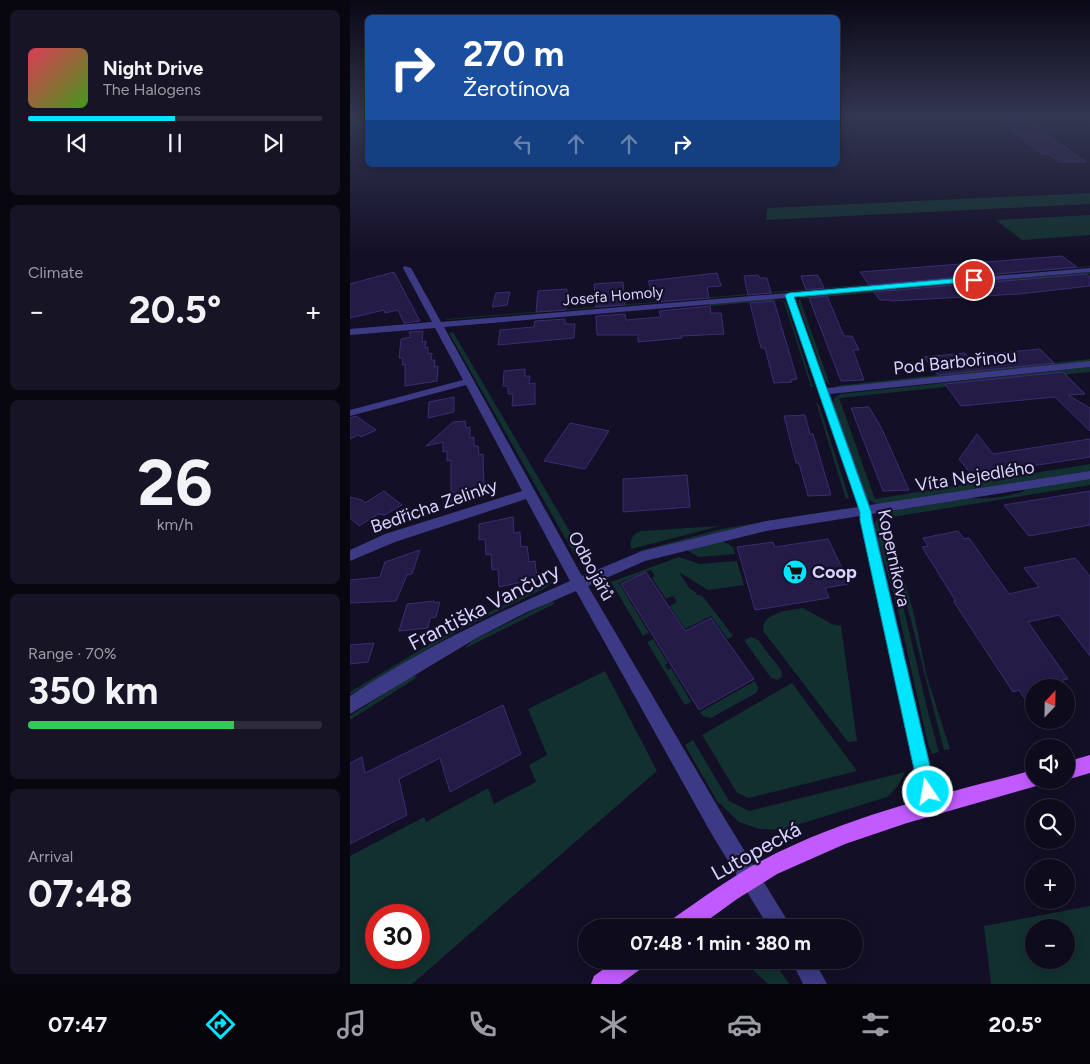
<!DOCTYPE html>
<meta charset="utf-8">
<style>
:root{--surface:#0e0b1c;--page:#171425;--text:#f1f3f6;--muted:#9b9ba3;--line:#2e2b3b;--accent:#00e5ff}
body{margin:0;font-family:Figtree,sans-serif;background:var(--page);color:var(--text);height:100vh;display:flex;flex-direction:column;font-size:19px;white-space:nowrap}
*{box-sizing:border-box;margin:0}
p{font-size:16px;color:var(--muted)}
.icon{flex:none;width:28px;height:28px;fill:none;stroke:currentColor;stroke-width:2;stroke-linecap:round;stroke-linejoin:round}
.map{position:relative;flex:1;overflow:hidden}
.panel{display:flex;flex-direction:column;gap:10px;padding:10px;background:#08060f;width:350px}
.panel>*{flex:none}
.banner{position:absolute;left:15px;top:15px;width:475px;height:152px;border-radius:8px;box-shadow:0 2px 12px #0003,0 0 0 1px var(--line);background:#1a4fa0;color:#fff;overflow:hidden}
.needle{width:32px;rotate:22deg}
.fabs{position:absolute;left:675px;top:679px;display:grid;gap:10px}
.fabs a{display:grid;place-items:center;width:50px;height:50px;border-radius:50%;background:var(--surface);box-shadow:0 2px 12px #0003,0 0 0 1px var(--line);font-size:25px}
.speed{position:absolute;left:15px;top:904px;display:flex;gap:10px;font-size:25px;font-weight:700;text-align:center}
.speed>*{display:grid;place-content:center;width:65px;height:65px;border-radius:50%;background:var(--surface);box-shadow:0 2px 12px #0003,0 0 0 1px var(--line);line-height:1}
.speed .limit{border:8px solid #d22;background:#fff;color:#111}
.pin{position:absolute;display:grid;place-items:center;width:42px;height:42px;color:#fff;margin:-21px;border:2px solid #fff;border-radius:50%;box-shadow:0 1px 5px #0007}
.me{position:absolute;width:55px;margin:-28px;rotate:348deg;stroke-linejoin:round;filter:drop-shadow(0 0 4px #0008)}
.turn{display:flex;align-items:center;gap:18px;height:105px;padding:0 15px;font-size:22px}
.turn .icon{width:65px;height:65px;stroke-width:2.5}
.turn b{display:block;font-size:35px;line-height:42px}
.lanes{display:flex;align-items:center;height:48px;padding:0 15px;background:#0003;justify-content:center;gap:25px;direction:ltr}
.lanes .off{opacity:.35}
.big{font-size:38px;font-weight:700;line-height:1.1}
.panel .widget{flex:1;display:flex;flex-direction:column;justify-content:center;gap:8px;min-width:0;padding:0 18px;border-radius:8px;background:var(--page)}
.panel .dial{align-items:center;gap:0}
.dial b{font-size:65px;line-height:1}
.song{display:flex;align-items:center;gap:15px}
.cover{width:60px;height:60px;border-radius:8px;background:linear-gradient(135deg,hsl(350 70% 55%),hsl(100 70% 35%))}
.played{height:5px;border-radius:2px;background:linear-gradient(90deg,var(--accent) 50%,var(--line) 50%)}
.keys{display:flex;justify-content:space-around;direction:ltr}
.heat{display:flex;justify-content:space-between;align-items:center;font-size:28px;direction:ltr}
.charge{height:8px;border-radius:4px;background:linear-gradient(90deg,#34c759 70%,var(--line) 0)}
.trip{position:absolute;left:228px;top:919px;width:285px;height:50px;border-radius:25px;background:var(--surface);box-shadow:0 2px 12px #0003,0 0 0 1px var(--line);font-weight:700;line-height:50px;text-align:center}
.tab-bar{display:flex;height:80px;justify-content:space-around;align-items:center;background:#06040b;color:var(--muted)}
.tab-bar .icon{width:35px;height:35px}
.tab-bar .current{color:var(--accent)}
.tab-bar b{font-size:22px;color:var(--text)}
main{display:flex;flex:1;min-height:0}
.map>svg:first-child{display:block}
.green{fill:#12302f;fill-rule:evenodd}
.building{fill:#241b47;stroke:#3b2d73}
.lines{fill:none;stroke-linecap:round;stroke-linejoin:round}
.minor{fill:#3d3a85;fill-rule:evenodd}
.major{fill:#c25bff;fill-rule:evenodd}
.route{fill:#00e5ff;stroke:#0095a6}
.labels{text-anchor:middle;stroke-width:4.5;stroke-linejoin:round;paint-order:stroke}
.far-street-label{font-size:15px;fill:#d9d4ff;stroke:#130f26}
.street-label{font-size:18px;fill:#d9d4ff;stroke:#130f26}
.poi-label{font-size:18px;font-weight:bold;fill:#d9d4ff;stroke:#130f26;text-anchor:start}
.near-street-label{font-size:21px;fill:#d9d4ff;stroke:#130f26}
</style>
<main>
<section class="panel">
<div class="widget">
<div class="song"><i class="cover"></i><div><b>Night Drive</b><p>The Halogens</p></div></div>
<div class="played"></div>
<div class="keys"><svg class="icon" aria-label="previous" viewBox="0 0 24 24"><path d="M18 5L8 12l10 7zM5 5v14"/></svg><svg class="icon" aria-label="pause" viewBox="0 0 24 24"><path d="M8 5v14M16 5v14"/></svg><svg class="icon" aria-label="next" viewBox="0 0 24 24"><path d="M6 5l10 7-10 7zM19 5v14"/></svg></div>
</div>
<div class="widget"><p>Climate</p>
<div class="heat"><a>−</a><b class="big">20.5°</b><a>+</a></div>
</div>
<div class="widget dial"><b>26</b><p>km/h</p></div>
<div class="widget"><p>Range · 70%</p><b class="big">350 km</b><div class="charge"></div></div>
<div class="widget"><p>Arrival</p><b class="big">07:48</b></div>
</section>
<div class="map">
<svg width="740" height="984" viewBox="0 0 740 984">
<rect width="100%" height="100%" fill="#130f26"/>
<g class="green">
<polygon points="740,193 740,204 416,220 417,209 419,208"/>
<polygon points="740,215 740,235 672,240 646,220"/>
<polygon points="740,266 740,267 96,320 97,319"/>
<polygon points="740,272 740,274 450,299 480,385 475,380 448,303 449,299 457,296"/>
<polygon points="421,299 432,300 436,303 463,387 461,387 434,302 430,300 360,306 360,304"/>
<polygon points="103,332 233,554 226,557 99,333"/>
<polygon points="740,359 740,362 492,388 484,386"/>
<polygon points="740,367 740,372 489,398 525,499 740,464 740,471 536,504 527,504 517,499 483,403 484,398 491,394"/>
<polygon points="466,402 469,405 499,498 496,499"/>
<path d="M740 478V485L536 518 564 614 577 677 600 749 594 750 557 605 530 515 536 512 619 498C637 499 663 498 679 488Z"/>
<polygon points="493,509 493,511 357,535 293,552 286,552 371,529"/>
<polygon points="527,518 553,606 579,716 589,752 582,754 578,744 547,606 524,526"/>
<path d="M370 526 281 549C279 540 282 534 291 531Z"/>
<polygon points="371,540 383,547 385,554 349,557 338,551 338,549"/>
<polygon points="329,557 350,564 387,561 394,585 358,590 329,572 339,588 347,593 345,595 351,595 355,599 383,636 378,639 361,616 335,629 320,606 327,602 323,596 316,599 302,578 305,576 301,570 269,583 299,633 293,636 261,582"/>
<polygon points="206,579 197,587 106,632 0,695 0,692 105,629"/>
<polygon points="202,601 204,604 114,649 122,641"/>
<path d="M453 608 482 624 491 626 507 741 498 742 414 632C408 613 441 610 453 608Z"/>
<polygon points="401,637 408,640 431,670 432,677 427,680 421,678 394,640"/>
<polygon points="303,639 318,663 315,665 318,670 321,668 341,702 335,705 297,642"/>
<path d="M255 671 307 771 62 984H0V856L74 817 76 822 138 788 144 804 186 782 179 765 197 755 178 709ZM26 915H69V958H26Z"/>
<polygon points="64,674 66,678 0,720 0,716"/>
<polygon points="405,681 408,689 406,693 361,718 353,716 350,712"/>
<polygon points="442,683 507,771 399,798 387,793 352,735"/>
<polygon points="343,740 379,801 399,811 555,772 548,786 537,797 431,830 410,829 389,822 367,801 335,745"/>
<path d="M740 906V984H641L634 926ZM684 928H716V960H684Z"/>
<polygon points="352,960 423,960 439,984 418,984 393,961 363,960 354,966"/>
</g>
<g class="building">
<polygon points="654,121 678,121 736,162 709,162 699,154 692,154 659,129 665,129"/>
<polygon points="712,256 727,267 519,285 510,272"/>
<polygon points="44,272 70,321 54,323 48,310 35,313 34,310 0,318 0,284"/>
<polygon points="367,273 371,286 357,287 359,298 306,302 298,281"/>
<polygon points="737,274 740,277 740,286 669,294 542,301 540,300 530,300 524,292"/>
<polygon points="408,275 410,278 417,278 421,293 398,295 394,276"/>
<polygon points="468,275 474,288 456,290 451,276"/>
<polygon points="273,282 275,305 246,307 244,284"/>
<polygon points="217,289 216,310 186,312 188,291"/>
<polygon points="160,292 157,305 142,307 146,293"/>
<polygon points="477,296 494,336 502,336 509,350 503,350 514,380 491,381 459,298"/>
<polygon points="424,301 447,379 441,380 442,382 424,383 415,348 411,348 400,303"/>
<polygon points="360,306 361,313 371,313 374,334 331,336 332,338 288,342 288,335 247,335 246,316 275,314 276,320 311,317 309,311"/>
<polygon points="215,319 215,324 225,324 224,338 148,345 150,330 184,327 185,321"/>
<polygon points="73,331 72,342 76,341 75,348 78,347 78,354 82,353 81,360 85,360 84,367 88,366 87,381 55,386 55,364 52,365 53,358 49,358 51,339 61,337 59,332"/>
<polygon points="690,349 704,363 588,375 574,357 615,353 618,356"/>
<polygon points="175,369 175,376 180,376 179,384 185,383 185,404 162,406 163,394 158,394 158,386 153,386 154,371"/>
<polygon points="713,372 735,394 718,395 740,408 740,431 705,397 611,406 595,384"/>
<polygon points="104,397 104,412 78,418 79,402"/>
<polygon points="519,407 531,427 559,490 533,491 501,408"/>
<polygon points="455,415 460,434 463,434 481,495 458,496 449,463 446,463 434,416"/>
<polygon points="6,416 26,430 11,437 8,435 0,439 0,418"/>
<polygon points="115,421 116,428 120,427 120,438 124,437 124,446 128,446 129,455 133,454 134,486 131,486 131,497 101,503 101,460 97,461 97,451 93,452 93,442 76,446 103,422"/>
<polygon points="220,423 259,431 235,469 194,461"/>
<polygon points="627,434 643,454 740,439 740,457 622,475 609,459"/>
<polygon points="337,475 340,507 273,512 273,479"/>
<polygon points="34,491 52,505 35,515 28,514 9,526 0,518 0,497 12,500 15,503"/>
<polygon points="740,491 740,525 679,536 654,505"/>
<polygon points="163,517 164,533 170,532 171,547 177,546 179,562 185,561 187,579 149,587 148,569 142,570 141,554 136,555 135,539 129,540 129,524"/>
<polygon points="608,531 614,539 619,538 659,594 689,587 674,568 725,558 740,576 740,656 709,615 678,622 718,679 712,680 717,688 684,688 684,713 669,690 663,692 604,602 605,600 572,547 578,546 573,538"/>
<polygon points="478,539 497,578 496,579 498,584 475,588 479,598 405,610 387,547 423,542 425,547"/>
<polygon points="70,550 62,574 57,575 46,601 0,603 0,580 30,577 35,562"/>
<polygon points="296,572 335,631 361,618 404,679 349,710 271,584"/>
<polygon points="84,601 84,603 90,602 86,617 80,618 78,628 49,631 57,604"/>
<polygon points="24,643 18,662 0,664 0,645"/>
<polygon points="153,705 171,754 100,792 90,758 49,779 57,815 0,844 0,763 12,757 15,773"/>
</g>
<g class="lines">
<g class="minor">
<path d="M54 266 61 268 91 322 740 268V272L444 297 477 388 740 361V367L480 394 520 505 740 471V479L522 514 590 807 588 814 581 816 574 814 572 807 510 516 416 531 295 561 238 586 375 819 442 928H419L361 833 226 591 175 613 125 639 0 714V696C69 650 144 614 220 581L176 499 45 542 0 561V550L35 534 172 491 116 385 0 416V410L113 380 85 328 0 335V329L82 322 53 268ZM436 298 508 507 416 521 292 551 232 576 94 327Z"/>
<polygon points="441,960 464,960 477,984 453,984"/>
</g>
<g class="major">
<polygon points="740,755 740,773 716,780 716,762"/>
<path d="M684 770V780H693L690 785 557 823 495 844 427 874 387 899 347 928H319L321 920C351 899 381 877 413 860 498 815 593 794 684 770Z"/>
<polygon points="266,960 295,960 292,968 270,984 241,984 244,976"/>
</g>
</g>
<linearGradient id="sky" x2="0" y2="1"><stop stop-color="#0a0815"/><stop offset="0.46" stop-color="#333752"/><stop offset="1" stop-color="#333752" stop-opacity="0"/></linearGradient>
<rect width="740" height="254" fill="url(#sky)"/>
<polygon class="route" points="624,277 627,280 626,281 444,297 521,512 522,520 586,792 584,798 578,800 572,798 569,792 510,520 510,512 435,295 439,293"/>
<defs>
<symbol id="supermarket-disc" viewBox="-11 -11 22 22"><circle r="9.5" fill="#00e5ff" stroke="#130f26"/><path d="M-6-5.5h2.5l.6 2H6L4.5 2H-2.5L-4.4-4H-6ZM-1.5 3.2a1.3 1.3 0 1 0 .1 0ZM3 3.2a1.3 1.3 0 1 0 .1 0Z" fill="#111"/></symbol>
</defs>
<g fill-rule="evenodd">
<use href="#supermarket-disc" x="431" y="558" width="28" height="28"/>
</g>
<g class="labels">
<g class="far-street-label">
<text transform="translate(263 296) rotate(-5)" y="5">Josefa Homoly</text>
</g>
<g class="street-label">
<text transform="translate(605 362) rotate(-6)" y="6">Pod Barbořinou</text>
<text transform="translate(625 476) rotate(-9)" y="6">Víta Nejedlého</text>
<text transform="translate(84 506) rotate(-19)" y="6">Bedřicha Zelinky</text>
<text transform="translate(544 558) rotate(78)" y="6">Koperníkova</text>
<text transform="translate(241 566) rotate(61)" y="6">Odbojářů</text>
</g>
<g class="poi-label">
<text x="462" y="578">Coop</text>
</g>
<g class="near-street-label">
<text transform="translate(134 607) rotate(-27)" y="7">Františka Vančury</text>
<text transform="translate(406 851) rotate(-29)" y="7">Lutopecká</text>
</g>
</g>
</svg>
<div class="fabs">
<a><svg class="needle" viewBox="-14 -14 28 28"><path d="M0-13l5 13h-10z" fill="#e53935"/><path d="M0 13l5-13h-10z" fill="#9b9ba3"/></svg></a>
<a><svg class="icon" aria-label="sound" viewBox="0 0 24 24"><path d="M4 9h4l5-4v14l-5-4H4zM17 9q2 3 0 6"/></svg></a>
<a><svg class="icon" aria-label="search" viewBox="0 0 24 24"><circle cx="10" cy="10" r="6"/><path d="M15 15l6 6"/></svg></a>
<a>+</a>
<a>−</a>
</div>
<div class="speed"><div class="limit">30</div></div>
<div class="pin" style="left:624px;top:280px;background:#d93025"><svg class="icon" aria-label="arrive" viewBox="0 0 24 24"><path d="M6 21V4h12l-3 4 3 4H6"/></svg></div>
<svg class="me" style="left:578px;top:792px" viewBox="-20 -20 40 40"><circle r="17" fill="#00e5ff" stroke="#fff" stroke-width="3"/><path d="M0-11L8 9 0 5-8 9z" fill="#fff"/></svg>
<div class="trip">07:48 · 1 min · 380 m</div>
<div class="banner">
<div class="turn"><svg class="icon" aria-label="right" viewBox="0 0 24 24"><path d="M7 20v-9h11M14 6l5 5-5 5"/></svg><div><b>270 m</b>Žerotínova</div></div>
<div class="lanes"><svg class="icon off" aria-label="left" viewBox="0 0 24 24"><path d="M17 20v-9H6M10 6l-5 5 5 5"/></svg><svg class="icon off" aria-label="ahead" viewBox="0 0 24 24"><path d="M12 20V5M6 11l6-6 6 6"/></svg><svg class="icon off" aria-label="ahead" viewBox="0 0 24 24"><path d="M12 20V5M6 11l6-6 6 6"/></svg><svg class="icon" aria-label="right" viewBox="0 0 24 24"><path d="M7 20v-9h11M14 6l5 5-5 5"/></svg></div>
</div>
</div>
</main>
<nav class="tab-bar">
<b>07:47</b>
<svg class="icon current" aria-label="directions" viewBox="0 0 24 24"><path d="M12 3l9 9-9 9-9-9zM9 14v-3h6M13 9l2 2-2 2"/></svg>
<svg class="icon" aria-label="music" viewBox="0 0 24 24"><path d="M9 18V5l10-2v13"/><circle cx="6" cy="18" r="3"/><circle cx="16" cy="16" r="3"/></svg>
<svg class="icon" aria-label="phone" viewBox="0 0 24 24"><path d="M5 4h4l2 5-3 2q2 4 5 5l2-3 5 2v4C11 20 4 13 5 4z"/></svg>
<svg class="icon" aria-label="climate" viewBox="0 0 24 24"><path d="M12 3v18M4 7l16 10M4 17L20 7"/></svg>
<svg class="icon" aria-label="car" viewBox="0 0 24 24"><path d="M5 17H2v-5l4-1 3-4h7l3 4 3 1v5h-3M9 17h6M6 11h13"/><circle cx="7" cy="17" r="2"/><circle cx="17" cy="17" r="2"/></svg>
<svg class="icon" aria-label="filters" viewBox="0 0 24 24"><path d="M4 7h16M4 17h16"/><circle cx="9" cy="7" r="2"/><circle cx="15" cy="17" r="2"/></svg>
<b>20.5°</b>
</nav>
